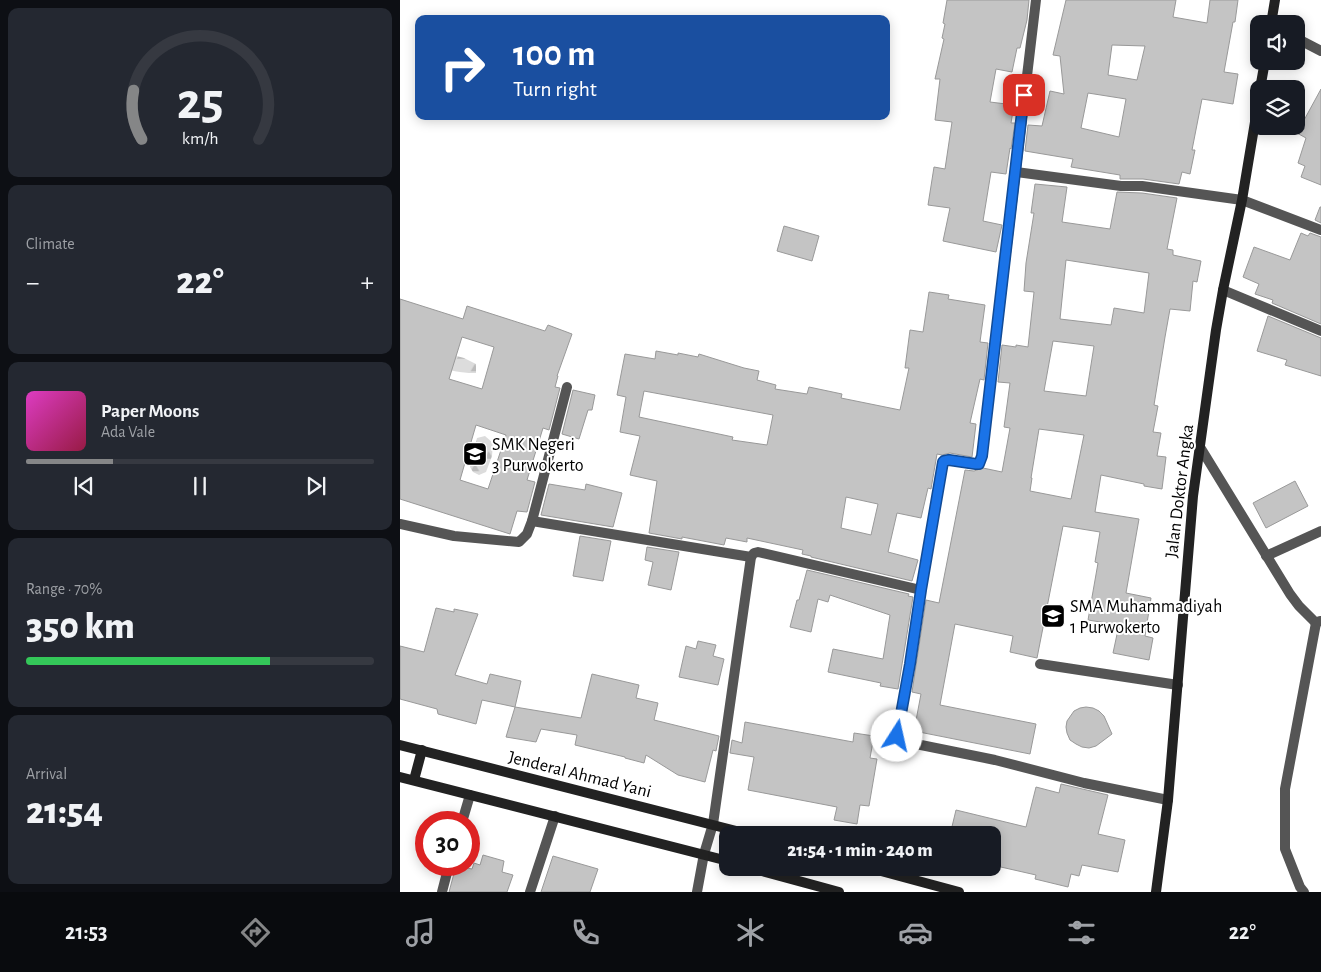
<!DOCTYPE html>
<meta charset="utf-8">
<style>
:root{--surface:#171b24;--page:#242831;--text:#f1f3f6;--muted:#9ea1a6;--line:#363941;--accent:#858687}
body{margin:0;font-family:"Alegreya Sans",sans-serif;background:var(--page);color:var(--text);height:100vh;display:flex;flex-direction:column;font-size:19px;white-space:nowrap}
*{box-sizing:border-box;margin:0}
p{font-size:16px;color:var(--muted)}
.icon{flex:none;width:28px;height:28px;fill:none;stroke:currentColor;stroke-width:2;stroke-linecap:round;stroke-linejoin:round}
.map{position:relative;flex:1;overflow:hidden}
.details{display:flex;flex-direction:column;gap:8px;padding:8px;background:#0d0f14;width:400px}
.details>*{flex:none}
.guide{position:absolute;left:15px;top:15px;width:475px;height:105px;border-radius:10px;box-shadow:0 2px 12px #0003;background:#1a4fa0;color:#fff;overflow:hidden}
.controls{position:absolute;left:850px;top:15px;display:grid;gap:10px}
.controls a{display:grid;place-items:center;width:55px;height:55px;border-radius:10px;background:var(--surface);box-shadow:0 2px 12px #0003;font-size:25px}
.speed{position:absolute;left:15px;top:811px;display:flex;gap:10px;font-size:25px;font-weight:700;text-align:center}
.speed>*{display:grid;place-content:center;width:65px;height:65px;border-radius:50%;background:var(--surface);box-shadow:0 2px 12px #0003;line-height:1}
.speed .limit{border:8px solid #d22;background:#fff;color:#111}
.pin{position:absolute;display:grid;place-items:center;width:42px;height:42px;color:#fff;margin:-21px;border-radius:10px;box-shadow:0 2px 8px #0006}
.me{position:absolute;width:55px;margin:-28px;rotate:10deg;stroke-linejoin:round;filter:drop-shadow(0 0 4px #0008)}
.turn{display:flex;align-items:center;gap:18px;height:105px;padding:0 15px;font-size:22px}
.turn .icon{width:65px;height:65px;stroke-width:2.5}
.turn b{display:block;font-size:35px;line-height:42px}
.big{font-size:38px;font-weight:800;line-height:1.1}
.details .tile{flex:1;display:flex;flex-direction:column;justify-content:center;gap:8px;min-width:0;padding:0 18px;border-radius:10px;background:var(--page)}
.details .dial{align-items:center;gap:0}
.dial svg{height:130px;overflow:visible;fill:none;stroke:var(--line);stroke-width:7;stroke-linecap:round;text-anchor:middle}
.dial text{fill:var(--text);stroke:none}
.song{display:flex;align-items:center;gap:15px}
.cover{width:60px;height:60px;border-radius:8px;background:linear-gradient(135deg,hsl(310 70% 55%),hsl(340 70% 35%))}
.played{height:5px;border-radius:2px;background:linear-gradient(90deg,var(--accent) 25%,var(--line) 25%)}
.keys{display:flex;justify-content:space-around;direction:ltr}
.heat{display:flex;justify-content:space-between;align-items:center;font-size:28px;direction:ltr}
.charge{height:8px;border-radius:4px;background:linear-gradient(90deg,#34c759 70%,var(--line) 0)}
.trip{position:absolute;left:319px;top:826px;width:282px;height:50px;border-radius:10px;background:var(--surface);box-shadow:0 2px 12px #0003;font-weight:800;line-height:50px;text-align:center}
.tab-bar{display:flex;height:80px;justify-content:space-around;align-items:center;background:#090b0e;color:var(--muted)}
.tab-bar .icon{width:35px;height:35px}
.tab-bar .current{color:var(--accent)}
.tab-bar b{font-size:22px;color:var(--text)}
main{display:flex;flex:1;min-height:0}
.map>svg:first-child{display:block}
.forest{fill:url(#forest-firs)}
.building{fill:#c4c4c4;stroke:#999;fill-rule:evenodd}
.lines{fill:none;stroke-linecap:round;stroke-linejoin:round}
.lane{stroke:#555;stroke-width:10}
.street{stroke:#555;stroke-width:10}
.secondary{stroke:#222;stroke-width:10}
.route-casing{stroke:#114b97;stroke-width:12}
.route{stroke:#1a73e8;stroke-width:9}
.labels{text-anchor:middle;stroke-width:4;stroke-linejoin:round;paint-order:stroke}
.poi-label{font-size:18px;fill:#000;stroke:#fff;text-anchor:start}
.street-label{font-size:18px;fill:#000;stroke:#fff}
</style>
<main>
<section class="details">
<div class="tile dial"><svg viewBox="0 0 100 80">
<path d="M14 69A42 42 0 1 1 86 69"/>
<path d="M14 69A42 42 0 0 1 9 39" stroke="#858687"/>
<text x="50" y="56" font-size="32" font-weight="700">25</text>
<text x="50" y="72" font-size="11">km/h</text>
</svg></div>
<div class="tile"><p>Climate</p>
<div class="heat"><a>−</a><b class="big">22°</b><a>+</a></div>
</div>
<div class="tile">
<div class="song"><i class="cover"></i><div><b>Paper Moons</b><p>Ada Vale</p></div></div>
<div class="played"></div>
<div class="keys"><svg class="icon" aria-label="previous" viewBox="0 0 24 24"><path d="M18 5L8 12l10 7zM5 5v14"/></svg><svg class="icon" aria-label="pause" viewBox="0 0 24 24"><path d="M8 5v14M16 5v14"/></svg><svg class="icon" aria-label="next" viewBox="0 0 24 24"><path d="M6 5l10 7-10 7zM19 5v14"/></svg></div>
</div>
<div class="tile"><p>Range · 70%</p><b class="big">350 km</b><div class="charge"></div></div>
<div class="tile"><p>Arrival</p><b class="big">21:54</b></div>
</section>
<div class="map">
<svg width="921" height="892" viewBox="0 0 921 892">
<defs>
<pattern id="forest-firs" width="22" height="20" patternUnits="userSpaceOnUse" patternTransform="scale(1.25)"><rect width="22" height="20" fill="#dcdcdc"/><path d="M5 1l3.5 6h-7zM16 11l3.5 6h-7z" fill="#bbb"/></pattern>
</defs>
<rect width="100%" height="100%" fill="#fff"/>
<g class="forest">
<path d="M0 341 64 358 76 364V373C53 374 22 362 0 356Z"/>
<polygon points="85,436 93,443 92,456 86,472 79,475 73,472 70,467 77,438"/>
</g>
<g class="building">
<polygon points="547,0 629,0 627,20 620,48 617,48 612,72 596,69 590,102 614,105 611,123 615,123 611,149 610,148 606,174 591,172 583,221 602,225 596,252 543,241 550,208 528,205 534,167 545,169 552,122 535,120 540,79 535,79 544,39 542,38 545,24 543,23"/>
<path d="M666 0H776L773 17 807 23 810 0H838L835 22H833L824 72 838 74 833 104 802 99 792 150H795L790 174 782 172 779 184 743 179H720V175L671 167 673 159 625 151 628 125 642 126 650 91 664 94 660 56 653 55ZM712 45 745 46 737 80 708 75ZM688 93 726 99 719 137 681 128Z"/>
<polygon points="921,89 921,185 901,177 905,166 898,163 906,138 897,133"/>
<path d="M635 184 667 187 662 222 710 229 717 192 742 193 777 198 767 249 773 250V255L801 261 797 282 793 281 790 311 770 309 765 337 754 405 758 406 753 432 761 433 757 456 766 457 762 489 744 486V484L701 475 695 512 739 519 726 593 751 598 745 636 753 638 749 660 713 653 719 625 688 620 698 563 695 562 700 532 663 526 637 658 610 652 613 636 555 624 540 705 636 724 630 754 514 731 521 694 512 692 526 600 539 603 565 470 574 471 583 468 602 472 610 428 604 427 610 383 598 382 602 345 616 347V345L628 347 634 292 624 291 626 263 634 213H631ZM666 260 749 273 744 313 714 308 711 325 660 319ZM653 341 694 346 686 396 644 391ZM639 429 684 435 671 499 630 491 632 478H631Z"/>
<polygon points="920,207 921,207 921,223 915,220"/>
<polygon points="384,226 419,236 412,261 377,251"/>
<polygon points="901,233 908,236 910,233 921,237 921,324 872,303 873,300 855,294 859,284 843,277 854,247 890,260"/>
<path d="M529 292 549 295 548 299 585 305 580 342 588 343 584 380 580 379 570 423 576 424 572 457 550 453 542 455 537 454 531 489 528 488 521 518 497 513 488 552 518 560 512 581 411 557V556L402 554 403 550 347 538V542L326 538 324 545 282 537V539L249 533 257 481 230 475 240 436 220 432 226 397 217 395 225 354 255 359 256 351 278 355V353L298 357 299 354 344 368 359 371 357 380 376 385 375 389 407 394 409 387 442 394 441 398 500 410 509 368H505L510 330 523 332ZM244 391 373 415 367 445 332 440 333 437 239 417ZM446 497 478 504 471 535 441 528Z"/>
<path d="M0 299 63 319 67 306 145 331 148 325 172 334 157 376H158L155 387 160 388 149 430 143 428 127 480 135 482 127 512 117 511 110 534 0 499ZM62 337 94 347 82 389 49 379ZM76 425 106 435 88 489 60 480Z"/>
<polygon points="868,316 921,338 921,376 885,365 887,360 857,351"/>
<polygon points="173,390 195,395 192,410 188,410 179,439 162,434"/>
<polygon points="895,481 908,506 866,528 853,503"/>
<polygon points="149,484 185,490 186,484 222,493 213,527 141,515"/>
<polygon points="180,536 211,541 203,581 173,576"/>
<polygon points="247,547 279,552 271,590 248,585 253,562 245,560"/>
<polygon points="407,570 509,594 508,596 513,597 498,689 480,686 481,683 428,672 433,649 483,659 490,615 430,595 428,602 418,599 411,632 390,627 397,600 399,600"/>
<polygon points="36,608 54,612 54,609 78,614 55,675 87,684 90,674 121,681 115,707 82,700 76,724 38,714 37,709 0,699 0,646 24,652"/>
<polygon points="298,641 316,645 313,656 324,659 318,685 279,677 286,646 296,649"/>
<polygon points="192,674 239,685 236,698 258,703 254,720 319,736 316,751 313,750 305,782 278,775 246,755 244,763 225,758 225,757 175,745 177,735 141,729 136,742 106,737 115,707 181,718"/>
<polygon points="686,707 693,708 699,711 704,716 712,734 696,746 689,748 682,747 676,744 670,740 667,733 666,727 667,721 674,711 680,708"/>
<polygon points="345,722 453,742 454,733 474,736 470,758 477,759 469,806 460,805 457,824 434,820 437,807 348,790 354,757 330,753 332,740 342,743"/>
<polygon points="661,784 708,795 698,834 725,840 718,872 682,865 679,876 671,874 668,887 635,879 636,875 592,865 592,835 550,835 556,810 626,827 636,787 659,793"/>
<polygon points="83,855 104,861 102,872 113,875 107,892 49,892 56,866 72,869 74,863 80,865"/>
<polygon points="153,856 198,869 190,892 141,892"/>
</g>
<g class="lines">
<g class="lane">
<polyline points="800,447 890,594 899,606 916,623 920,621"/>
<polyline points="866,556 921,531"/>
<polyline points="640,664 778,685"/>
<polyline points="130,892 155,816"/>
<polyline points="904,892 900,887 885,849 885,789 916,623"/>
</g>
<g class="street">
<polyline points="636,0 582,456 580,462 579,463 573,464 549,460 544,461 543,462 521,590 510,664 497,736 499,739 511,743 595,760 684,783 768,800"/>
<polyline points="896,38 921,51"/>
<polyline points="616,172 721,186 742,186 842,200 921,230"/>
<polyline points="823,290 921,331"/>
<polyline points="132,521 351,557"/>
<polyline points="0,524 54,536 119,542 127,534 132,521 167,387"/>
<polyline points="62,822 70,795"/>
<polyline points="42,892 49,865"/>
<polyline points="297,892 304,854 313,824 351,557 354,553 358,552 521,590"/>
</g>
<g class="secondary">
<polyline points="871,24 875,0"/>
<polyline points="860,89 865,61"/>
<polyline points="0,745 352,835"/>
<polyline points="0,777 328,861"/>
<polyline points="14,780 22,750"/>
<polyline points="351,868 439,892"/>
<polyline points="470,868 559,892"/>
<polyline points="756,892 768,800 793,496 816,330 823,290 842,200 859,98"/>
</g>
</g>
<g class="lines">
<defs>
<polyline id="route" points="497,736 510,664 521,590 543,462 544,461 549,460 576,464 579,464 582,456 624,95"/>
</defs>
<use href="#route" class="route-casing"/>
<use href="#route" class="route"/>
</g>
<defs>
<symbol id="school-square" viewBox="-11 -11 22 22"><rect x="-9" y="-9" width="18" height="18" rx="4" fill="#000" stroke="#fff"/><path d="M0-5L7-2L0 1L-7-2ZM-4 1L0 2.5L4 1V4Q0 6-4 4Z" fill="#fff"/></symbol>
</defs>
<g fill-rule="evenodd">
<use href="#school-square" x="61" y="440" width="28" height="28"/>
<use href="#school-square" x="639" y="602" width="28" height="28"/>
</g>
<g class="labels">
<g class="poi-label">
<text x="92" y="450">SMK Negeri<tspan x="92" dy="21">3 Purwokerto</tspan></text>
<text x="670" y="612">SMA Muhammadiyah<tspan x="670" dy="21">1 Purwokerto</tspan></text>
</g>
<g class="street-label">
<text transform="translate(779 491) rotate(-83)" y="6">Jalan Doktor Angka</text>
<text transform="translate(180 774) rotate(14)" y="6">Jenderal Ahmad Yani</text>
</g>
</g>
</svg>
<div class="controls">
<a><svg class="icon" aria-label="sound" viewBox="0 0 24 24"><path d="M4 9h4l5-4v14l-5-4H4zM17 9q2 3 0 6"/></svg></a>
<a><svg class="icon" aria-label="layers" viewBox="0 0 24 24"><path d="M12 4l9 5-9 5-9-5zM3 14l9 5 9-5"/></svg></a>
</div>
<div class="speed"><div class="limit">30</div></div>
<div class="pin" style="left:624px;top:95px;background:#d93025"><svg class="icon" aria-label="arrive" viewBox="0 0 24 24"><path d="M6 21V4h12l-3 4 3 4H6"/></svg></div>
<svg class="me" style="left:497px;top:736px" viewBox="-20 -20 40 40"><circle r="19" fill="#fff"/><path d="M0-13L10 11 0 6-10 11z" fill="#1a73e8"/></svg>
<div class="trip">21:54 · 1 min · 240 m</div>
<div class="guide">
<div class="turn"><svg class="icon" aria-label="right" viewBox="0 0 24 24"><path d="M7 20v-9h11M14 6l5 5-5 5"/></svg><div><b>100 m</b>Turn right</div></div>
</div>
</div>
</main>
<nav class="tab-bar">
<b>21:53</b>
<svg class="icon current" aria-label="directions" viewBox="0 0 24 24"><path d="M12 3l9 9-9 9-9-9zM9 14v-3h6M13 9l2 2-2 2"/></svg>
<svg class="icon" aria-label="music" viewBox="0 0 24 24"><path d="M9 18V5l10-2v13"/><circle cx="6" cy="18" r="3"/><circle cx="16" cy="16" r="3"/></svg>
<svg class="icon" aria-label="phone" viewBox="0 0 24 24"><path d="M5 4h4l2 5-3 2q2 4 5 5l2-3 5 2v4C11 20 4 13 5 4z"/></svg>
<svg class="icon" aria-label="climate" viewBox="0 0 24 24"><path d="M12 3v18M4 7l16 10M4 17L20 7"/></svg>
<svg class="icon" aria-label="car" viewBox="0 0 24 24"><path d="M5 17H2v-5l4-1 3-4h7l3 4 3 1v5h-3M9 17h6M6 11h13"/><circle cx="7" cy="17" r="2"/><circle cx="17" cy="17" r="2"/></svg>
<svg class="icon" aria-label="filters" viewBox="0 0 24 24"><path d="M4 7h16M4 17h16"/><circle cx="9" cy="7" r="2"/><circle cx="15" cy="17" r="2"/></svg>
<b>22°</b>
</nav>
